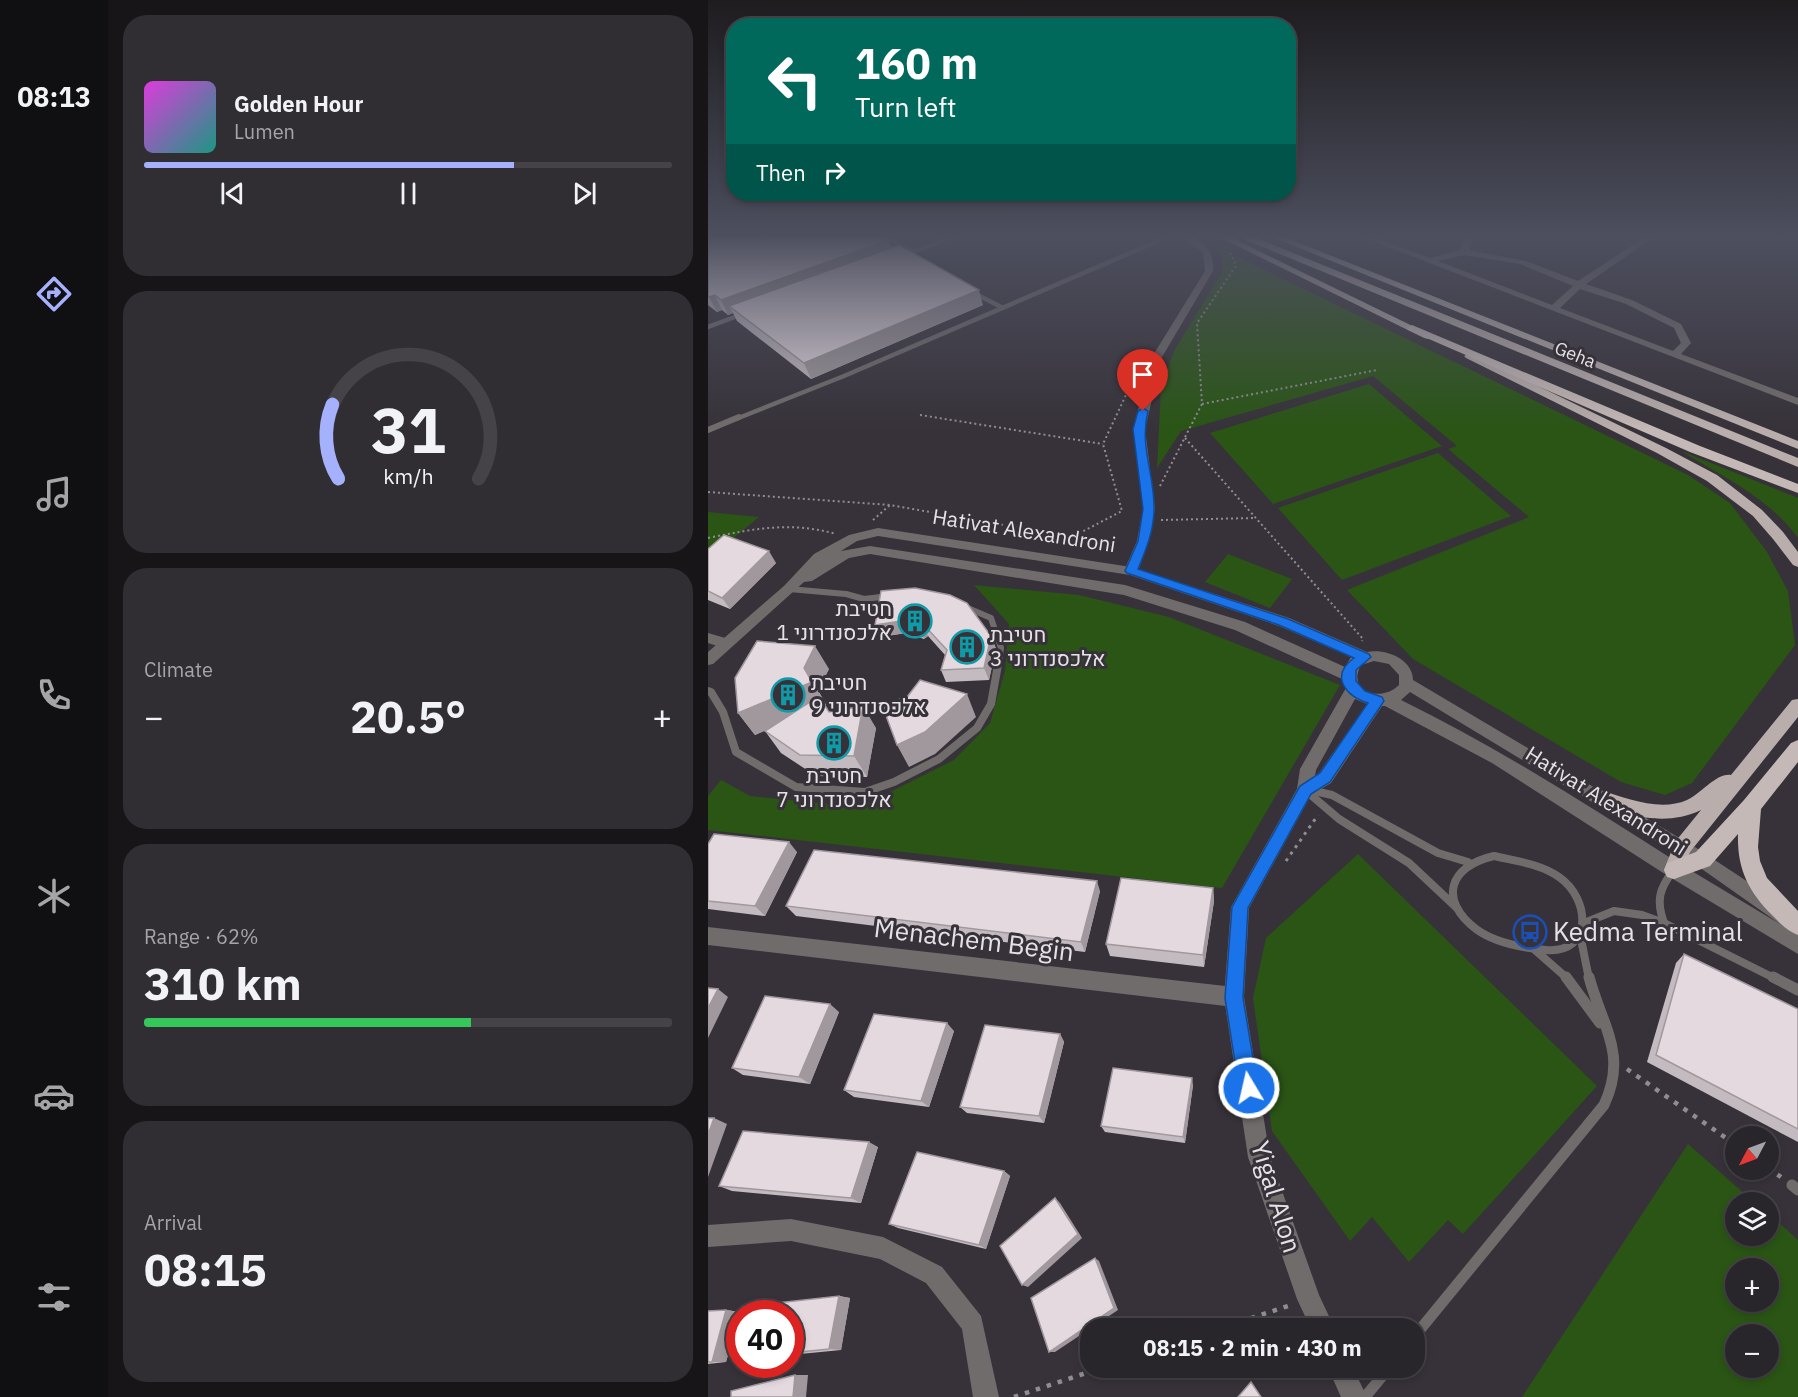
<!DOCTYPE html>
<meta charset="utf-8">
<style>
:root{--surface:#29262b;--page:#312e33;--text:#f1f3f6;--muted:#a5a5a9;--line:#454347;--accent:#a5b1fc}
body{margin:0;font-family:"IBM Plex Sans",Heebo,sans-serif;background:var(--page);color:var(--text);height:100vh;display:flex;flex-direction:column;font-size:22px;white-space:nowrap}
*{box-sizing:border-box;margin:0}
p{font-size:20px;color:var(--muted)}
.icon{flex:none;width:33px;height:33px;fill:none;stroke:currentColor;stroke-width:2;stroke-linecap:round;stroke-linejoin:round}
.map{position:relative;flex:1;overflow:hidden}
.details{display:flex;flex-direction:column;gap:15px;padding:15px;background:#171518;width:600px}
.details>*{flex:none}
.guide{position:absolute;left:18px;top:18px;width:570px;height:183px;border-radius:24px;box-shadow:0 3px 9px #0003,0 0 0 2px var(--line);background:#00695c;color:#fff;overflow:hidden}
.needle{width:39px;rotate:229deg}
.tools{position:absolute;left:1017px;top:1126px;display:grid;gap:12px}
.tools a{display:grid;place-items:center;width:54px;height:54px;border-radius:50%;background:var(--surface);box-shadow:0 3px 9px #0003,0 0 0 2px var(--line);font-size:30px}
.speed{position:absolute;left:18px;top:1300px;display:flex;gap:12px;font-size:30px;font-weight:700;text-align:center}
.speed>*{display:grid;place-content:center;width:78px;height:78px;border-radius:50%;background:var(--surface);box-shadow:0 3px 9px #0003,0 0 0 2px var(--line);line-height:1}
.speed .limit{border:9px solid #d22;background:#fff;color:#111}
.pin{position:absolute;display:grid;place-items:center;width:51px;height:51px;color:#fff;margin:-62px -26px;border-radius:50% 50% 50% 0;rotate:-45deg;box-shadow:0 0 6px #0007}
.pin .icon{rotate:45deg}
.me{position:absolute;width:66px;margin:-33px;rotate:351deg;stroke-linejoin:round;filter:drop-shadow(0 0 4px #0008)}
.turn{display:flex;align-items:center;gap:21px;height:126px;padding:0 30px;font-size:27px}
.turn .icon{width:78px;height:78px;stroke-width:2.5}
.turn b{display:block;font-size:42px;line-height:51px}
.then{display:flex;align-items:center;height:57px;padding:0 30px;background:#0003;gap:12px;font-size:22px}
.big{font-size:45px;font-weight:700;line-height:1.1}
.details .widget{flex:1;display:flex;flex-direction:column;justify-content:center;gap:9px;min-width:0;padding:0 21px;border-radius:24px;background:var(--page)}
.details .dial{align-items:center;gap:0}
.dial svg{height:156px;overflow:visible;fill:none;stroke:var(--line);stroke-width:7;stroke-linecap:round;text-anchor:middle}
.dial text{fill:var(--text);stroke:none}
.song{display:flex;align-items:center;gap:18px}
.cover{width:72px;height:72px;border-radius:9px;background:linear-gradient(135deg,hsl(300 70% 55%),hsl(170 70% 35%))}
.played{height:6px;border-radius:3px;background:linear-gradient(90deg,var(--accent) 70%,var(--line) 70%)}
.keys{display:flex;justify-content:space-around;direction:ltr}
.heat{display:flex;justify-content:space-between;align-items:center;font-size:33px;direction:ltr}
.charge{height:9px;border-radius:4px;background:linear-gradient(90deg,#34c759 62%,var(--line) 0)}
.trip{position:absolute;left:372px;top:1318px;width:345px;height:60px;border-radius:24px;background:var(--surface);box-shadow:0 3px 9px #0003,0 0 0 2px var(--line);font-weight:700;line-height:60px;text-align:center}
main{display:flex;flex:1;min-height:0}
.tabs{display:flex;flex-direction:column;width:108px;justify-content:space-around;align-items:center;background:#100f11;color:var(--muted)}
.tabs .icon{width:42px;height:42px}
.tabs .selected{color:var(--accent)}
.tabs b{font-size:27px;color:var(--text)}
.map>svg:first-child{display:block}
.green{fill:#2a5515;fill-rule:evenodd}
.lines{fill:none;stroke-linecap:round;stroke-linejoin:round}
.path-far2{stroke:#908d92;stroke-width:2;stroke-dasharray:2 3;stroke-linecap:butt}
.path-far1{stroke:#908d92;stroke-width:3;stroke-dasharray:3 5;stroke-linecap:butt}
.path{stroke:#908d92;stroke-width:4.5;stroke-dasharray:4.5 7;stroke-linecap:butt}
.service-far3{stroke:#716c6c;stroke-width:4.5}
.service-far2{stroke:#716c6c;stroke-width:6}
.service-far1{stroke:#716c6c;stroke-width:8}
.service{stroke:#716c6c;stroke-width:11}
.minor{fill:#716c6c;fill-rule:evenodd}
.tertiary{fill:#716c6c;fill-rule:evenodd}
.trunk{fill:#b9aeac;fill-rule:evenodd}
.motorway{fill:#c5b9b7;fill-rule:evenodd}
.wall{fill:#c4bbc0}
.shaded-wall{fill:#a0989c}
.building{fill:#e4d9df;stroke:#a0989c;stroke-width:1.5}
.route{fill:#1a73e8;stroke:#114b97;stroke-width:1.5}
.labels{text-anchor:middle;stroke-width:6;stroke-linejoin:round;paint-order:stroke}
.far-street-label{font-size:18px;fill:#e5e2e6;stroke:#373239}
.street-label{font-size:21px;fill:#e5e2e6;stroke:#373239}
.poi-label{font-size:21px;fill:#e5e2e6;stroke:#373239;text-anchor:start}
.near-poi-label{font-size:26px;fill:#e5e2e6;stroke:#373239;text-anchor:start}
.near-street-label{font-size:26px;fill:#e5e2e6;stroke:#373239}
</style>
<main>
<nav class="tabs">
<b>08:13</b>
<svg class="icon selected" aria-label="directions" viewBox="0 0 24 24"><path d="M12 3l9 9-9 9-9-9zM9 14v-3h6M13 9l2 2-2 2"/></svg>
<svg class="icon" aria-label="music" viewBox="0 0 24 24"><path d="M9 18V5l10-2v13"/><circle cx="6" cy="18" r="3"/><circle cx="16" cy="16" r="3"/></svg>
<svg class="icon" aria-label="phone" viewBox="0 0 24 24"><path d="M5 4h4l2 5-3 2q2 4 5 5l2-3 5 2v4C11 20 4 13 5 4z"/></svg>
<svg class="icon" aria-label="climate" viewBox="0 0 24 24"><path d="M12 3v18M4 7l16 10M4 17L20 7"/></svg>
<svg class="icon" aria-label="car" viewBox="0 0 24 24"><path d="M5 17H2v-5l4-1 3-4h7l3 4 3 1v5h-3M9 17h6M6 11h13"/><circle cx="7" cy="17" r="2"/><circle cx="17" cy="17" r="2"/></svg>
<svg class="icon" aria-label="filters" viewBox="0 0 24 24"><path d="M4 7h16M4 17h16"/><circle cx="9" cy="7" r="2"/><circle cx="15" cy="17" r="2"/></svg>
</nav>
<section class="details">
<div class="widget">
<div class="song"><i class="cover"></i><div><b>Golden Hour</b><p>Lumen</p></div></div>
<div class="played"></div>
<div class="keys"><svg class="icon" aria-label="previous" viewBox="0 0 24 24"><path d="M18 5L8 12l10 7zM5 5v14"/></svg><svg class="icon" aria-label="pause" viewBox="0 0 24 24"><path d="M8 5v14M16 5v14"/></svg><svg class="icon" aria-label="next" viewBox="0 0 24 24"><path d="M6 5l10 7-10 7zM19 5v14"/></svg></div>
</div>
<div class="widget dial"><svg viewBox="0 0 100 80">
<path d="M14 69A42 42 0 1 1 86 69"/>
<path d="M14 69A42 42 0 0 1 11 31" stroke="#a5b1fc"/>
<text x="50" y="56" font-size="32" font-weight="700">31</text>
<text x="50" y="72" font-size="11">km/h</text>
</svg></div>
<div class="widget"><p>Climate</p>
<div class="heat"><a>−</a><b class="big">20.5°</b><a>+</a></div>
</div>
<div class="widget"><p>Range · 62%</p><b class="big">310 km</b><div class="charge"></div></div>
<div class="widget"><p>Arrival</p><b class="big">08:15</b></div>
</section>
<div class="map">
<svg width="1090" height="1397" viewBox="0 0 1090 1397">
<rect width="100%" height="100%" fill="#373239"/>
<g class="green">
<polygon points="507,246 980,475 1022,503 1059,552 1080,591 1087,645 984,783 957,795 913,782 705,659 639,590 821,517 740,449 749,446 665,376 473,431 449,468 453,387 466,351 514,272 515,261"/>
<polygon points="661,384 734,446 565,504 502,433"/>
<path d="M973 451 1090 498V538C1063 499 1012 475 973 451Z"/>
<polygon points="730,453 803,516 634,580 570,508"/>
<polygon points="0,512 51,517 0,559"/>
<polygon points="520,554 584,579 562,608 497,582"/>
<polygon points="266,585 371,595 461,617 632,685 514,888 0,830 0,796 13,780 42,796 152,807 246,760 282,723 297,671 301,624"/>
<polygon points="650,854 889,1086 755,1234 740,1220 701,1262 664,1217 642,1241 564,1131 545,998 558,938"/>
<path d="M980 1144 1047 1203H1028V1236H1060L1061 1214 1090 1240V1397H814ZM1028 1269H1060V1302H1028ZM1028 1335H1060V1368H1028Z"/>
</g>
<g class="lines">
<g class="path-far2">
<polyline points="494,404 669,370"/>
<polyline points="212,415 395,444"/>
<polyline points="477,438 655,639 654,641"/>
<polyline points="452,486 494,404 489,323 528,266 522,252"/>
<polyline points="0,492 182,505 364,537 414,511 395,444 431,367"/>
<polyline points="165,520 182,505"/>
<polyline points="453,520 547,518"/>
<path d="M0 538C45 529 82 521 128 534"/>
</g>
<polyline class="path-far1" points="578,861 610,815"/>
<g class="path">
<polyline points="919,1069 1028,1145"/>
<polyline points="1060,1168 1073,1177"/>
<polyline points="510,1329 583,1305"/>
<polyline points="306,1397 393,1368"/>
</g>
<g class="service-far3">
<polyline points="175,235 205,252"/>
<polyline points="196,255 250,235"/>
<polyline points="266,293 295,308"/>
<polyline points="0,327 35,314"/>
<polyline points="28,419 136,376 450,241 454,235"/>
</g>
<g class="service-far2">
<polyline points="0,430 31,417"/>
<polyline points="81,589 138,594 156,599 181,596"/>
<polyline points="255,606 283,618 293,648 291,661"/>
</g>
<g class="service-far1">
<polyline points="0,691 3,692 15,712 28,752 88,787 157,792 186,782 231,759 269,728 283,704 291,659"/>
<polyline points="597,790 631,819 701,863 749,908"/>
<polyline points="602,790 624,795 730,853 760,862"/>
<path d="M786 856C807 861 833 864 851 877 883 899 885 954 838 950 815 948 787 943 768 929 730 900 741 866 786 856Z"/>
<polyline points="876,923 906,911 934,915 956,923 1068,979"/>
<path d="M956 923C948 901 951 889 965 871"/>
<polyline points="872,934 881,979"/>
<polyline points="827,950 860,979"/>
</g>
<g class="service">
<polyline points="858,977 892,1023"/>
<polyline points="1065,977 1090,990"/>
<polyline points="1084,1185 1090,1190"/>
<path d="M706 1337 896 1105C920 1054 894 1026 881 977"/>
<polyline points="657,1397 681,1368"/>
</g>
<g class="minor">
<path d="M472 235C492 234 507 251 505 271L454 357 437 429 447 509 441 541 430 571 423 575 416 571 429 541 435 509 425 429 444 357 497 271 495 253Z"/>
<path d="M649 235H660L722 258 752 250 757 235H765L761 250 818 261 870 281 940 235H949L878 284 924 300 973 324 983 343 973 354 1090 398V405ZM756 255 812 264 865 286 844 305 730 261ZM872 289 918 304 966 328 973 343 965 351 852 308Z"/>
<polygon points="0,633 24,640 26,644 19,649 0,643"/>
<polygon points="987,847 1090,915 1090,954 960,876 957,870 960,864 966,862 972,864 1072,924 981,860 978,855 981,850"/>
<polygon points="0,927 526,987 533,990 536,997 533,1004 526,1007 0,945"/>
<polygon points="83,1219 175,1237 234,1267 273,1316 291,1397 265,1397 254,1329 218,1283 172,1259 83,1241 0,1247 0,1225"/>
</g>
<g class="tertiary">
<path d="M170 528 423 567 581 618 659 652C677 648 705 659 705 680L980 843 983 848 980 853 974 856 968 853 702 692 693 700C791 748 881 806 972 864L975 870 972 876 966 878 960 876 784 763 677 706H674L623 783 603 795 541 908 536 997 562 1157 611 1295 627 1329H603L589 1299 540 1157 516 997 523 907 589 789 592 769 638 688 634 679 527 630 416 595 162 554 141 558 104 581 96 582 5 664 0 665V652L76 586 106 554 141 535ZM170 536 422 575 571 626 643 657 637 667 537 622 417 585 162 546 133 551 112 564 149 541ZM666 661 681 664 691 675V685C673 703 638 692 653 665ZM647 699 659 704 611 773 607 776 608 770Z"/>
<polygon points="620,1368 645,1368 659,1397 633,1397"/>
</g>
<g class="trunk">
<polygon points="507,235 518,235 725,336 720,339 716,338"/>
<polygon points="532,235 541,235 1090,458 1090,467 533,238"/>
<polygon points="559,235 571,235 1090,441 1090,449"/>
<polygon points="762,353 958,448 1009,475 1054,510 1075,532 1090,552 1090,567 1085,565 1065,539 1045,516 999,481 949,453 758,358 756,356"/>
<path d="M1090 699V717L982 852 973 876 966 879 959 876 956 870 967 842 993 810C957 827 922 816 886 803L883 798 886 793 892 790C918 798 952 812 979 800 993 794 1008 773 1023 775L1084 700Z"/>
</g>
<g class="motorway">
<polygon points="704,325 992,446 1090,484 1090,493 982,452 700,330 698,328"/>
<path d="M1090 740V762L1053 809 1050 847 1052 861 1059 878 1090 911V935C1079 931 1072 923 1064 915 1040 891 1029 868 1030 834L1002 866 966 879 959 877 956 870 959 863 988 852 1036 800 1083 743Z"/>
</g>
</g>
<g class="wall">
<polygon points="0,235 179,235 184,248 275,305 103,379 29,321 25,313 20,315 14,310 9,312 0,305"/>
<polygon points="0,549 68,563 22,609 0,600"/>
<polygon points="173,591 288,648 281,680 238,682 233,670 237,655 220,636 216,639 198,633 173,637 167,625"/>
<polygon points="121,669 110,690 118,705 117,705 121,712 168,728 159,777 108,776 73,753 57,731 60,729 47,735 30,713"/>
<polygon points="0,844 89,852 57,916 0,909"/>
<polygon points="505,888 506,901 496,967 402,956 398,944"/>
<polygon points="392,891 377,952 88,916 78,906"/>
<polygon points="976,954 1090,1009 1090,1142 939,1062 968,963"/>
<polygon points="131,1012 102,1084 35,1075 24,1068"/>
<polygon points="246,1031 221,1107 146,1097 136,1090"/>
<polygon points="352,1034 356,1042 336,1123 259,1113 252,1107"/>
<polygon points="485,1085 477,1143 397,1132 393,1126"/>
<polygon points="170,1147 153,1203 24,1191 11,1186"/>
<polygon points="296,1171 302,1176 278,1249 190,1228 181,1224"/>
<polygon points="131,1296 142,1298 133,1350 82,1355 82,1314"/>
<polygon points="18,1310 32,1312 18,1362 0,1364 0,1311"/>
</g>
<g class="shaded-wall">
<polygon points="176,235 179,235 180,240 181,240 186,254 21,306 25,313 20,315 13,300"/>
<polygon points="271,290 275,305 103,379 96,363"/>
<polygon points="7,295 14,310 9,312 1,297"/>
<polygon points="61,551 68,563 22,609 14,598"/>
<polygon points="193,621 198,633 173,637 167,625"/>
<polygon points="215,624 220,636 216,639 211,627"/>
<polygon points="283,636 288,648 281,680 276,668"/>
<polygon points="107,646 121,669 110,690 118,705 47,735 30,713 96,668"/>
<polygon points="259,694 268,717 227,754 201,767 189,745"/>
<polygon points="155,706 168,728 159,777 146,756"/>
<polygon points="81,842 89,852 57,916 47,906"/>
<polygon points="389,881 392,891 377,952 373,942"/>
<polygon points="505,888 506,901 496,967 495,955"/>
<polygon points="10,989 20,997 0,1038 0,1008"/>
<polygon points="122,1004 131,1012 102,1084 91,1077"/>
<polygon points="239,1023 246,1031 221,1107 213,1101"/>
<polygon points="352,1034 356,1042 336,1123 331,1116"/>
<polygon points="484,1078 485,1085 477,1143 475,1137"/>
<polygon points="6,1118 19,1124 0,1177 0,1135"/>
<polygon points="161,1142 170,1147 153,1203 143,1198"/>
<polygon points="296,1171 302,1176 278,1249 271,1245"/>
<polygon points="347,1198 352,1203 374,1238 320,1287 314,1285"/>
<polygon points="387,1258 391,1261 410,1310 347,1352 341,1352"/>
<polygon points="131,1296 142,1298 133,1350 121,1349"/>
<polygon points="18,1310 32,1312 18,1362 4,1362"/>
<polygon points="87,1375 100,1375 98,1397 85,1397"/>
</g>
<g class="building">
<polygon points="5,235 176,235 174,235 181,240 13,300 7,295 1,297 0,296 0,236"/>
<polygon points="191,245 271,290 96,363 21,306"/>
<polygon points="16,535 61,551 14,598 0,591 0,549"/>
<polygon points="207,588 242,595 259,603 283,636 276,668 233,670 239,650 215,624 211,627 193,621 167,625 173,591"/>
<polygon points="49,641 107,646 96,668 104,682 30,713 27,678"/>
<polygon points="212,680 259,694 217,732 189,745 174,705 199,697"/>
<polygon points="111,696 121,712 155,706 146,756 92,755 57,731"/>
<polygon points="6,834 81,842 47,906 0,901 0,844"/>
<polygon points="106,850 389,881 373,942 78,906"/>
<polygon points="413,878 505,888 495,955 398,944"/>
<polygon points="976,954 1090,1009 1090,1129 948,1055"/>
<polygon points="0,988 10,989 0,1008"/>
<polygon points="57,996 122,1004 91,1077 24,1068"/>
<polygon points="166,1014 239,1023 213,1101 136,1090"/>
<polygon points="277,1025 352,1034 331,1116 252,1107"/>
<polygon points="405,1068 484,1078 475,1137 393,1126"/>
<polygon points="0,1118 6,1118 0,1135"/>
<polygon points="35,1131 161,1142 143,1198 11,1186"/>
<polygon points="209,1152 296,1171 271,1245 181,1224"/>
<polygon points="347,1198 370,1234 314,1285 292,1246"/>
<polygon points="387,1258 406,1308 341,1352 323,1298"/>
<polygon points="131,1296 121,1349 82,1353 82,1314 58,1314 60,1304"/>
<polygon points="18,1310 4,1362 0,1362 0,1311"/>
<polygon points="87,1375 85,1397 23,1397 23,1391"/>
<polygon points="543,1382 553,1397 530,1397"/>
</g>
<linearGradient id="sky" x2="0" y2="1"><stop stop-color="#1e1c1f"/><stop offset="0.55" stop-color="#4d4f5f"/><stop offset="1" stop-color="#4d4f5f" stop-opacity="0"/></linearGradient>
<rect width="1090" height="430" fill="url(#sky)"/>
<path class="route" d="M435 408 440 411C431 447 447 475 446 509 446 530 438 550 430 569L580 619 661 654 663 657 648 670V681L657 691 674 697 676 701 622 782 603 794 540 908 535 998 550 1088 547 1095 541 1098 534 1095 531 1088 517 998 524 907 592 786 612 773 660 703C638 696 621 676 646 658L571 625 419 573 417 571 430 541 435 509 425 429 430 411Z"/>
<defs>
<symbol id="building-ring" viewBox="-11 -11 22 22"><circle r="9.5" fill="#373239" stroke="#0f9aa8" stroke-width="1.5"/><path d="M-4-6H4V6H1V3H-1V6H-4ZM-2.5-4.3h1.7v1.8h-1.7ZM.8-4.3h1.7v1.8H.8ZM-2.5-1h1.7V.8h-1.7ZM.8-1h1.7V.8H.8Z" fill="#0f9aa8"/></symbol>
<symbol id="bus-ring" viewBox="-11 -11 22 22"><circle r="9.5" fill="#373239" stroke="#1a4fb4" stroke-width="1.5"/><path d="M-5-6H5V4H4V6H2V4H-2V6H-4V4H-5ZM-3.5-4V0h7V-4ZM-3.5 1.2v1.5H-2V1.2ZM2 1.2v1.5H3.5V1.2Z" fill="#1a4fb4"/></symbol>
</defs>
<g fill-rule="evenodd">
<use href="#building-ring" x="188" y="602" width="38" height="38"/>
<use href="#building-ring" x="240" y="628" width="38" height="38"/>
<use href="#building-ring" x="61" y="676" width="38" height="38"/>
<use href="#building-ring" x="107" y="724" width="38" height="38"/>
<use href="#bus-ring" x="803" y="913" width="38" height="38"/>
</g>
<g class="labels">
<g class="far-street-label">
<text transform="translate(867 355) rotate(22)" y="6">Geha</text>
</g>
<g class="street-label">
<text transform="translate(316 531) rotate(9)" y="7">Hativat Alexandroni</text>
<text transform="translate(898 801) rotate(32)" y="7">Hativat Alexandroni</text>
</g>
<g class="poi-label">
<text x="184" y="616" text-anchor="end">חטיבת<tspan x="184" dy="24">אלכסנדרוני 1</tspan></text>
<text x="282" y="642">חטיבת<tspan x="282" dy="24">אלכסנדרוני 3</tspan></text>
<text x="103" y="690">חטיבת<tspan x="103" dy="24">אלכסנדרוני 9</tspan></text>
<text x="126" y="783" text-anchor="middle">חטיבת<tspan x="126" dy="24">אלכסנדרוני 7</tspan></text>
</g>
<g class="near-poi-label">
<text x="845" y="941">Kedma Terminal</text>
</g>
<g class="near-street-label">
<text transform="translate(266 940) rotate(7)" y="9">Menachem Begin</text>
<text transform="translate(568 1197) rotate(73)" y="9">Yigal Alon</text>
</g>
</g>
</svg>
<div class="tools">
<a><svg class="needle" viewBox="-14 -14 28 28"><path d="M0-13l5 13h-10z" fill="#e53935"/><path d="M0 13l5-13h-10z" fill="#a5a5a9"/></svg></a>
<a><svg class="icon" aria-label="layers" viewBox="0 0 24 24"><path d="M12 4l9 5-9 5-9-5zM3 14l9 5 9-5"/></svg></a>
<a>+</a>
<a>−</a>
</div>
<div class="speed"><div class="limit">40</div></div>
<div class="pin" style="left:435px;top:411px;background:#d93025"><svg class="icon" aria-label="arrive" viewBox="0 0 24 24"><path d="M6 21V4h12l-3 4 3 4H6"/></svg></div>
<svg class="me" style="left:541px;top:1088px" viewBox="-20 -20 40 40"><circle r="17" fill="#1a73e8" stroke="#fff" stroke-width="3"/><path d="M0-11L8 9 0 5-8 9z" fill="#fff"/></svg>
<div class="trip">08:15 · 2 min · 430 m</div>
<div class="guide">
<div class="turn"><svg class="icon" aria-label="left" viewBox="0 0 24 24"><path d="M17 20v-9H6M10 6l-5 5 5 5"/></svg><div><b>160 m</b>Turn left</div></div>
<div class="then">Then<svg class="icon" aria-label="right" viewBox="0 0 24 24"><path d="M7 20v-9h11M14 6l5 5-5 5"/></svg></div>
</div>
</div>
</main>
